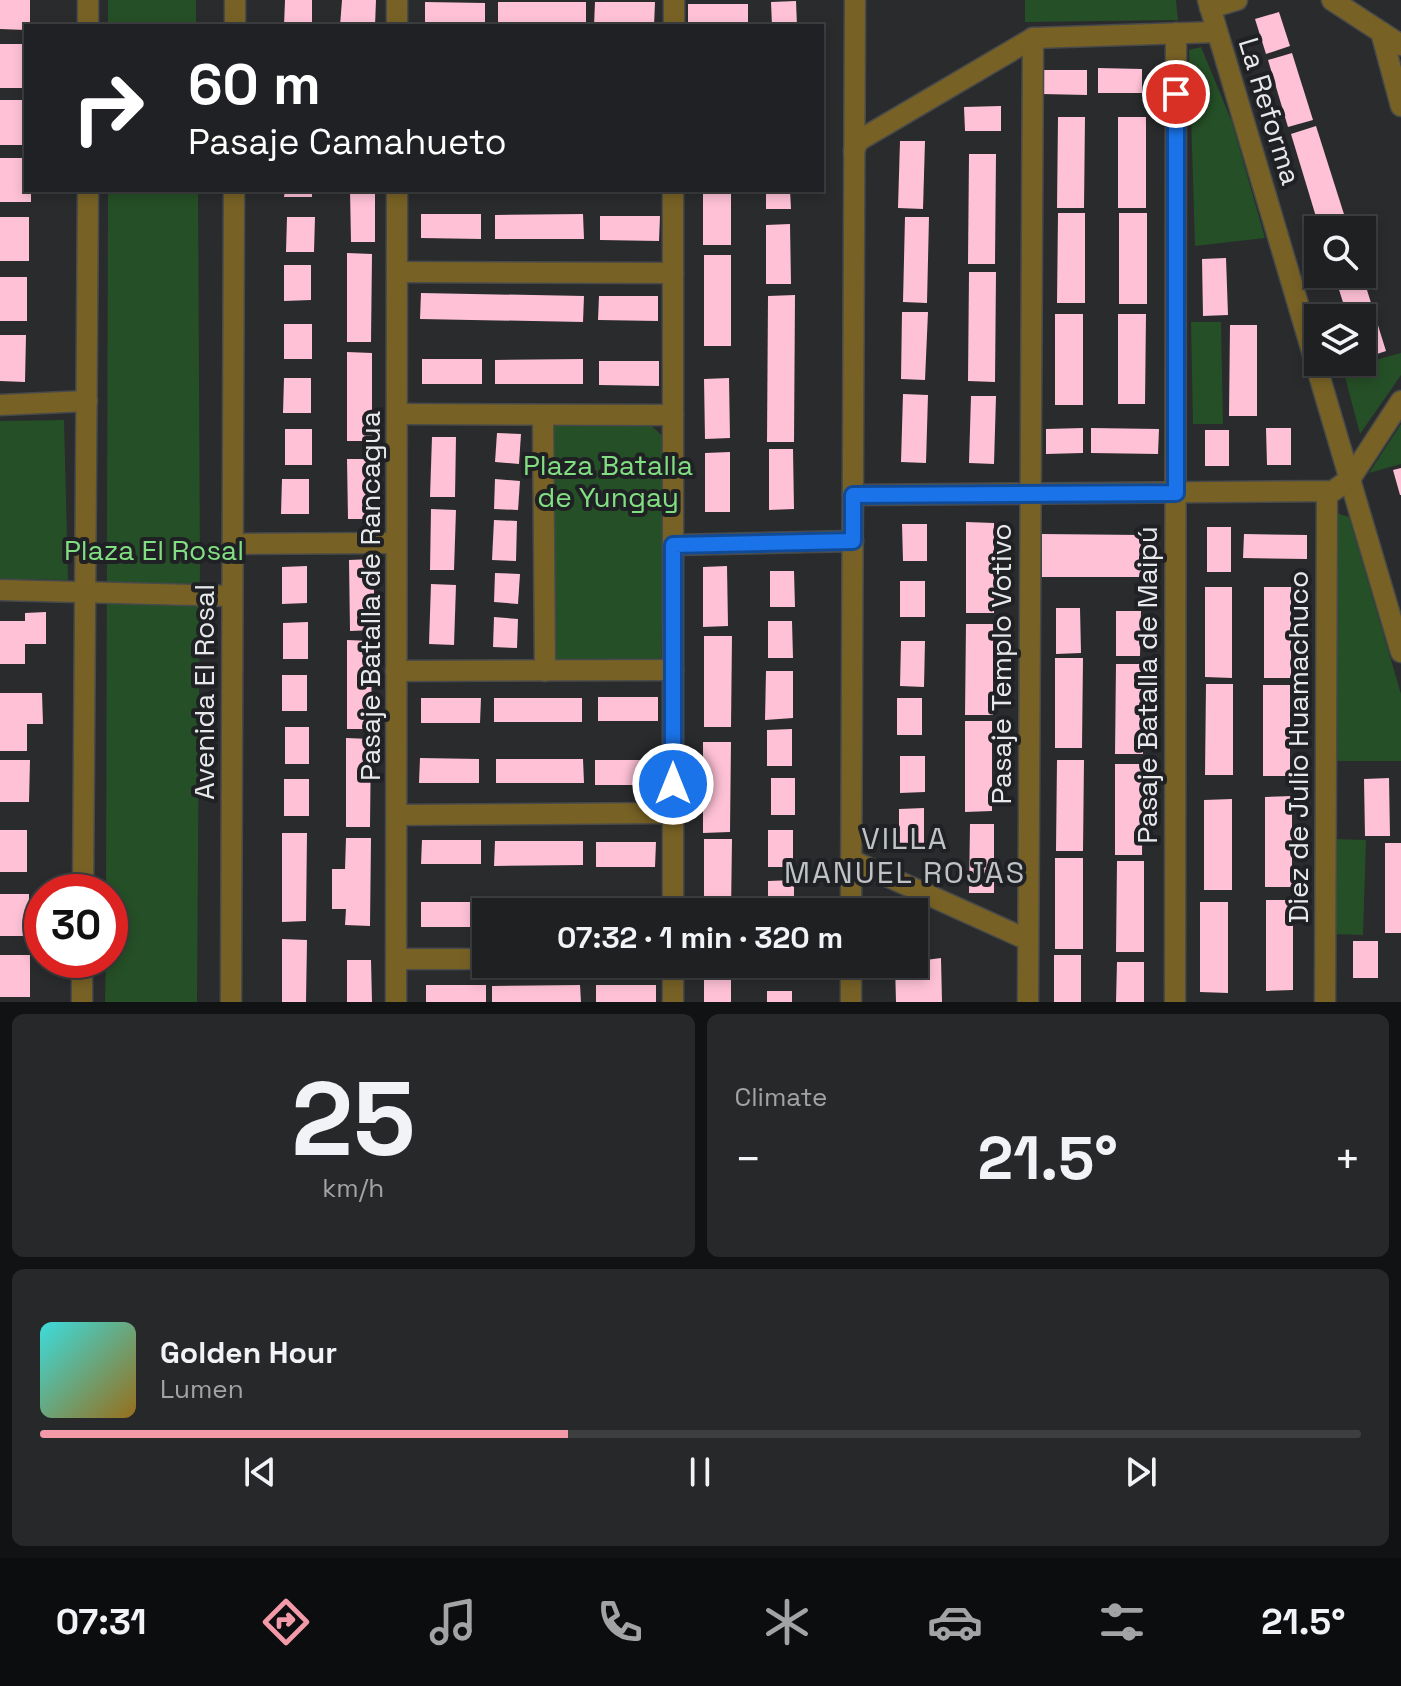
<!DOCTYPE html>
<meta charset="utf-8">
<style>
:root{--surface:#1f2022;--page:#27282a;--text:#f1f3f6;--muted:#a1a3a5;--line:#3c3e40;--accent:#f39aa9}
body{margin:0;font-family:"Space Grotesk",sans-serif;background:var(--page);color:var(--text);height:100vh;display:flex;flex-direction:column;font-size:30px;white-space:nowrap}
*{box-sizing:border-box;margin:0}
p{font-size:26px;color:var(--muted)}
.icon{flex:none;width:44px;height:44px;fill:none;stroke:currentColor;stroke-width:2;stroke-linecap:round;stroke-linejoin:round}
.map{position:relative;height:1002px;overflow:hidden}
.panel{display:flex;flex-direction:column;gap:12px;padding:12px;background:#111213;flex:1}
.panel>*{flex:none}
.top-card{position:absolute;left:24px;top:24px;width:800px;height:168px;border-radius:0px;box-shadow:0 4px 12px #0003,0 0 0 2px var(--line);background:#202124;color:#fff;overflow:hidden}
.buttons{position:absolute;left:1304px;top:216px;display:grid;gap:16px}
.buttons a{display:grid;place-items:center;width:72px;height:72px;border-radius:0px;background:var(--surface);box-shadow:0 4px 12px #0003,0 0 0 2px var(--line);font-size:40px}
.speed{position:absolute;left:24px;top:874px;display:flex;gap:16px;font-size:40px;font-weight:700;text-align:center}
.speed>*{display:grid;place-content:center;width:104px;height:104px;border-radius:50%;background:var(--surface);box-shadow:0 4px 12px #0003,0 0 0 2px var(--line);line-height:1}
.speed .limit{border:12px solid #d22;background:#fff;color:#111}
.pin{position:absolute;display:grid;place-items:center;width:68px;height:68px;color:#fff;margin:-34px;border:4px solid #fff;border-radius:50%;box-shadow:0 2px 8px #0007}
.me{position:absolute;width:88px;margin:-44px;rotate:0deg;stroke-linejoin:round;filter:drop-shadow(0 0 6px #0008)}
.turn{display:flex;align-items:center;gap:28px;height:168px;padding:0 32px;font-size:36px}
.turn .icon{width:104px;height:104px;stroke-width:2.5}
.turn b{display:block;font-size:56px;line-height:68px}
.big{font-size:60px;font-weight:700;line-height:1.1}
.panel .widget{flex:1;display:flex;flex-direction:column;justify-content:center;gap:12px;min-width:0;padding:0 28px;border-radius:12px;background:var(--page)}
.panel .dial{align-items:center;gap:0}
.dial b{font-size:104px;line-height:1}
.song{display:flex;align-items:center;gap:24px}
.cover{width:96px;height:96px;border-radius:12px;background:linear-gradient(135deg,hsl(180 70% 55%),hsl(40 70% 35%))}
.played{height:8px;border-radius:4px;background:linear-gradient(90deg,var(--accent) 40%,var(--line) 40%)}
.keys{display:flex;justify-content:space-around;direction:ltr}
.heat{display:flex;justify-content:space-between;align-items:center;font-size:44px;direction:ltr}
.panel .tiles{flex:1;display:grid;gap:12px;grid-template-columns:1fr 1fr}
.widget:last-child{grid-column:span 2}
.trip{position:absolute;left:472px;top:898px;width:456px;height:80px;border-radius:0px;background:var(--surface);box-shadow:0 4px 12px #0003,0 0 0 2px var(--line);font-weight:700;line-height:80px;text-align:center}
.tab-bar{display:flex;height:128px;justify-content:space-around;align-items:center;background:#0c0d0e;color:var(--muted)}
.tab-bar .icon{width:56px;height:56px}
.tab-bar .current{color:var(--accent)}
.tab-bar b{font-size:36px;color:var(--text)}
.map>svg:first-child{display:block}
.green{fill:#254f26}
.building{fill:#fec1d6}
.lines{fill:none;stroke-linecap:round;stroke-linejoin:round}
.minor-casing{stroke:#47494b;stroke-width:23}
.minor{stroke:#776125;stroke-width:20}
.route-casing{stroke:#114b97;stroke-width:20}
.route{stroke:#1a73e8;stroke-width:14}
.labels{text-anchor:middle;stroke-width:8;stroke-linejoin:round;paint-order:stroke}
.street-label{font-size:28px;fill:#e7e8ea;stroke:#1f2124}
.park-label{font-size:28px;fill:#81de81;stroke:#1f2124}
.neighbourhood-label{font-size:30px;letter-spacing:2px;fill:#c0c3c6;stroke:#1f2124}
</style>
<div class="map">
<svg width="1401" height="1002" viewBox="0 0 1401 1002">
<rect width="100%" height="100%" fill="#292b2d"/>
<g class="green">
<rect x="108" y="0" width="88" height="26"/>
<polygon points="1025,0 1176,0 1178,20 1025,22"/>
<polygon points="1201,47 1232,122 1265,238 1195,246 1189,50"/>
<polygon points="108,190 198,190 200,567 197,1002 105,1002 106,960 110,960 110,892 106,892"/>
<polygon points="1191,322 1221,322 1223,424 1193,424"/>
<polygon points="1401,353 1401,375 1360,434 1343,369"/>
<polygon points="64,420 68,580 0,579 0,421"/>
<polygon points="547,422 647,422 666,439 661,661 551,661"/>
<polygon points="1401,424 1401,464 1369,473"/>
<polygon points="1336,513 1349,517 1401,694 1401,761 1332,761"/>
<polygon points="1333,839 1366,840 1363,935 1330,934"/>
</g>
<g class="building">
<polygon points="0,0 30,0 30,26 26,30 0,29"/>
<polygon points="285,0 312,0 312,26 284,26"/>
<polygon points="342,0 376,0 375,26 340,26"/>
<polygon points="796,1 797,26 772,26 771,2"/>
<polygon points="425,2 485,3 485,26 425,26"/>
<rect x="498" y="2" width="88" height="24"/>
<polygon points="595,2 655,2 654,26 594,26"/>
<rect x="688" y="4" width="60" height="22"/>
<polygon points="1279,12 1290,46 1266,54 1255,19"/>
<rect x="0" y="44" width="26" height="44"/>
<polygon points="1292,53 1313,120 1288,127 1268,60"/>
<polygon points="1098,68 1142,69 1142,93 1098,93"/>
<polygon points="1043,70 1087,70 1087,95 1042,94"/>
<rect x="0" y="100" width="26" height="45"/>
<polygon points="1001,106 1001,131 965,131 964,107"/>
<polygon points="1058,117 1085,117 1084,208 1057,208"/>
<rect x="1118" y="117" width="28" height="91"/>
<polygon points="1316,126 1349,230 1320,230 1291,134"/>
<polygon points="900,141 925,141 923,209 898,208"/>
<polygon points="969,154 996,154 995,264 968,264"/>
<polygon points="0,158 26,158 26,190 31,190 31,202 0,202"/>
<polygon points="285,190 312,190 312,197 284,197"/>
<polygon points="350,190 375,190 375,242 351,242"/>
<rect x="703" y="190" width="28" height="55"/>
<polygon points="766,190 790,190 791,209 766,209"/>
<polygon points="1058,213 1085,213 1085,303 1057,303"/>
<rect x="1119" y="213" width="28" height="91"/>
<polygon points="421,214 481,214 481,239 421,238"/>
<polygon points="583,214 584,239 495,239 495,215"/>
<polygon points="600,216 660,216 659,241 600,240"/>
<rect x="0" y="217" width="29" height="44"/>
<polygon points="287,217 315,217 314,252 286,252"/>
<polygon points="905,217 929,217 927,303 903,302"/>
<polygon points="790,224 791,284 766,284 766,225"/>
<polygon points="347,253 372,254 371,342 347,342"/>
<rect x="704" y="255" width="27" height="91"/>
<polygon points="1226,258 1228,315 1203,316 1202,259"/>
<polygon points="284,265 311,265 311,300 284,301"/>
<polygon points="969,272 996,272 995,382 968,381"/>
<polygon points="1334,274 1362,274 1386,351 1362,359 1362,318 1348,318"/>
<rect x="0" y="277" width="27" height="44"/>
<polygon points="421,293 584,296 583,322 420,319"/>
<polygon points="795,295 794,442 767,442 768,296"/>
<polygon points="599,296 658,296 658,321 598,320"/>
<polygon points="902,312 928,312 925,380 901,379"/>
<rect x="1055" y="314" width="28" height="91"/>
<polygon points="1118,314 1146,314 1145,404 1118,404"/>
<rect x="284" y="324" width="28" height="35"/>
<polygon points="1230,325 1257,325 1257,416 1229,416"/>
<polygon points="0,335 26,335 25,382 0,381"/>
<polygon points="347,352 372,353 372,441 347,441"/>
<rect x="422" y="359" width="60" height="25"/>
<polygon points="583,359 583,384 495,384 495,360"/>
<polygon points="599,361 659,361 659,386 599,385"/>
<polygon points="284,378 311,378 311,413 283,413"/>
<polygon points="729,378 730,438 705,439 704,379"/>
<polygon points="903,394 928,395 926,463 901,462"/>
<polygon points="971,396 996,396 994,464 969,463"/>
<polygon points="1083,428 1083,453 1046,454 1046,429"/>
<polygon points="1091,428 1159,429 1158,454 1091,453"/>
<polygon points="1266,428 1291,428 1291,465 1267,465"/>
<rect x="285" y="429" width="27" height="36"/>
<rect x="1205" y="430" width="24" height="36"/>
<polygon points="497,433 521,434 519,464 495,462"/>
<polygon points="432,437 456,437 455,497 430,497"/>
<polygon points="769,449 793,449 794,509 769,510"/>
<polygon points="730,452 730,512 705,512 705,453"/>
<polygon points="347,459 372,459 372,519 348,519"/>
<polygon points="1401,468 1401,495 1400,495 1393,470"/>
<polygon points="282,479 309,479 309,514 281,514"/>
<polygon points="495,479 520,481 518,510 494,509"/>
<polygon points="431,509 456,510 454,570 430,570"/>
<polygon points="494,520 517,521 516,561 492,560"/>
<polygon points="966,522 994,523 994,613 966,613"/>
<polygon points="902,524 927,524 927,561 903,561"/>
<rect x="1207" y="527" width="24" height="45"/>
<polygon points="1042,534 1142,535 1141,577 1042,577"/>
<polygon points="1244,534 1307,535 1307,559 1243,558"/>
<polygon points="374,559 374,630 350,631 349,560"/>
<polygon points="307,566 307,603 282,604 282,567"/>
<polygon points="727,566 728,626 703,627 703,567"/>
<polygon points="770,571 794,571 795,607 770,607"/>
<polygon points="495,573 520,574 518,604 494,602"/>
<rect x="900" y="581" width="25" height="36"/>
<polygon points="431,584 456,585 454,645 429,644"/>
<polygon points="1205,587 1232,587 1232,678 1205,677"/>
<rect x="1264" y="587" width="27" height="91"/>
<polygon points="1056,608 1080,608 1081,653 1056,654"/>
<polygon points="1116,611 1141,611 1140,656 1116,656"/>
<polygon points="46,612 46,644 25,644 25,664 0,664 0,621 25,621 25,613"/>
<polygon points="494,617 518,619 517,648 493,647"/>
<polygon points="768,621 792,621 793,658 768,658"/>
<polygon points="308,622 308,659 283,659 283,623"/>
<polygon points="966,624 993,624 993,715 965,715"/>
<polygon points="704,636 732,636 731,727 704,727"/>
<polygon points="347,640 372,641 371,729 347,729"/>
<polygon points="901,641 925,641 924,687 900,686"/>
<polygon points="1055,658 1083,658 1082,748 1055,748"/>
<polygon points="1116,664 1143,664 1143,754 1115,754"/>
<polygon points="766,671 793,671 793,718 765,720"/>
<rect x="282" y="675" width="25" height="36"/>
<polygon points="1206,684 1233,684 1233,775 1205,775"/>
<rect x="1263" y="685" width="27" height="91"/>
<polygon points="0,693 42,693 43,724 27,724 27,751 0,751"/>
<rect x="598" y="697" width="60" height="24"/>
<polygon points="421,698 481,698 480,723 421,723"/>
<rect x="494" y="698" width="88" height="24"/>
<rect x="897" y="698" width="25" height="37"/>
<polygon points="965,721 992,721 992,811 965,812"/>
<rect x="285" y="727" width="24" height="37"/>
<polygon points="792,729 792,766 767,766 767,730"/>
<polygon points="346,738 371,739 370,827 346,827"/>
<polygon points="703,742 731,742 730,832 703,833"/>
<polygon points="900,756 925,756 925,792 900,793"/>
<polygon points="420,758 479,759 479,783 419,783"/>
<polygon points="496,759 583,759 584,783 496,783"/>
<polygon points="0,760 30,760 29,802 0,802"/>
<rect x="595" y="760" width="60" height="25"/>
<polygon points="1057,760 1084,760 1083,851 1056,851"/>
<polygon points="1115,764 1143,764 1142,855 1115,855"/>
<rect x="771" y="778" width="24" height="37"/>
<polygon points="1389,778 1390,836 1365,836 1364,779"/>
<rect x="284" y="779" width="25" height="37"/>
<polygon points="1292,796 1292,887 1265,887 1265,797"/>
<polygon points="1232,799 1232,890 1204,890 1204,800"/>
<polygon points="924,808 924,845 899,845 899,809"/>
<polygon points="970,824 994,824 994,893 969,893"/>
<rect x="0" y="830" width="27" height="42"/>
<rect x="768" y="830" width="25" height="37"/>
<polygon points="282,833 307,833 306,921 282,922"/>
<polygon points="346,838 371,838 370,926 345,925 346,909 332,909 332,869 345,869"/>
<polygon points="704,839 732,839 731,912 704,912"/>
<polygon points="422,840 481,840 481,864 421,864"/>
<polygon points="495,841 583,841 583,865 494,866"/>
<polygon points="596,842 656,842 655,867 596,867"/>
<rect x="1385" y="843" width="16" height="90"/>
<rect x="1055" y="858" width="28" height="91"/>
<polygon points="1117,861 1144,861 1144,952 1116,952"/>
<polygon points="794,880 794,912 768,912 768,881"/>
<rect x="0" y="894" width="29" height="42"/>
<polygon points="1266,900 1293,900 1293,990 1266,991"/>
<polygon points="421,902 481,902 480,927 421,927"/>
<rect x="497" y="902" width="88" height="10"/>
<polygon points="1200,902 1228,902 1228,993 1200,992"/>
<rect x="594" y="903" width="60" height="9"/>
<polygon points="282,939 307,940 306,1002 282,1002"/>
<rect x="1353" y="941" width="25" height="37"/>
<rect x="0" y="955" width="30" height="42"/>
<rect x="1054" y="955" width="27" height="47"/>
<polygon points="941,958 942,1002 896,1002 895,964"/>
<polygon points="347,960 371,960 372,1002 347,1002"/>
<polygon points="1117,962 1144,962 1144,1002 1116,1002"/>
<rect x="704" y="964" width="27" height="38"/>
<rect x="768" y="964" width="25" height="10"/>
<rect x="426" y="985" width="60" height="17"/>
<polygon points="580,985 581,1002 492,1002 492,986"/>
<rect x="596" y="985" width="60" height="17"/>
<rect x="767" y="991" width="25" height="11"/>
</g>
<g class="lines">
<defs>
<g id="minor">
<polyline points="1208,0 1401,652"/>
<polyline points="1332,0 1401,45"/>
<polyline points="1210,8 1237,0"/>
<polyline points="88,26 88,0"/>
<polyline points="235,26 235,0"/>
<polyline points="397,26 397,0"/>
<polyline points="674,26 674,0"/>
<polyline points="1381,32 1401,106"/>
<polyline points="854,151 858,141 1033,38 1217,32"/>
<polyline points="398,272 673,273"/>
<polyline points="0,405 87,401"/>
<polyline points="399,414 673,415"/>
<polyline points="543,415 545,671"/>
<polyline points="853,495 1333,491 1350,479 1401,401"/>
<polyline points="233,544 395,543"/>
<polyline points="673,545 853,541"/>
<polyline points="0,590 232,596"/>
<polyline points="396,671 673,670"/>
<polyline points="397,815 673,813"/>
<polyline points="851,860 1028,940"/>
<polyline points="83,892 88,190"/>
<polyline points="673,912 673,190"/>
<polyline points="851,912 855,0"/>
<polyline points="398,959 486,959"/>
<polyline points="82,1002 82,960"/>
<polyline points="231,1002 234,190"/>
<polyline points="396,1002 397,190"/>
<polyline points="673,1002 673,964"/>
<polyline points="851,1002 851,964"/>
<polyline points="1028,1002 1033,38"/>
<polyline points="1175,1002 1176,33"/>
<polyline points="1325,1002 1327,492"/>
</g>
</defs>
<use href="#minor" class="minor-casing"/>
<use href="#minor" class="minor"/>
</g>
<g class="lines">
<defs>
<polyline id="route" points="673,784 673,545 853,541 853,495 1176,493 1176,94"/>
</defs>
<use href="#route" class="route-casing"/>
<use href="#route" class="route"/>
</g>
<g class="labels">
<g class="street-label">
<text transform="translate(1270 111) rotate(73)" y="10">La Reforma</text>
<text transform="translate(370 596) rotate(-90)" y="10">Pasaje Batalla de Rancagua</text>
<text transform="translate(1001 664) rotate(-90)" y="10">Pasaje Templo Votivo</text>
<text transform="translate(1147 685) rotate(-90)" y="10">Pasaje Batalla de Maipú</text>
<text transform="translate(204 692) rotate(-90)" y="10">Avenida El Rosal</text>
<text transform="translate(1298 747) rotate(-90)" y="10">Diez de Julio Huamachuco</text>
</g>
<g class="park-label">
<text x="608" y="475">Plaza Batalla<tspan x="608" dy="32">de Yungay</tspan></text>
<text x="154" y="560">Plaza El Rosal</text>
</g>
<g class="neighbourhood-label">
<text x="905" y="849">VILLA<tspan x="905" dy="34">MANUEL ROJAS</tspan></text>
</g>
</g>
</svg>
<div class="buttons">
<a><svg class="icon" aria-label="search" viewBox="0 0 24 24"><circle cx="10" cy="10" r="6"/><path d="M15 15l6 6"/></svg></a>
<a><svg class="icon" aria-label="layers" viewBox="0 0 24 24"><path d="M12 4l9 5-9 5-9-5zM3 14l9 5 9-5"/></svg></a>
</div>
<div class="speed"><div class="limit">30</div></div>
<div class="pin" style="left:1176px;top:94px;background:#d93025"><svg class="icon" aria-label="arrive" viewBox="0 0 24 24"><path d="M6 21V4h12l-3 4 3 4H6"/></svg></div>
<svg class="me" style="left:673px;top:784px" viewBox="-20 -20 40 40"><circle r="17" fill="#1a73e8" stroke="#fff" stroke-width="3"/><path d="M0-11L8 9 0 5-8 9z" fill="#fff"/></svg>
<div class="trip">07:32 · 1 min · 320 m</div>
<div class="top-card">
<div class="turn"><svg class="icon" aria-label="right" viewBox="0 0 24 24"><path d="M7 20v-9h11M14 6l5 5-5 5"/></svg><div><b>60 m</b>Pasaje Camahueto</div></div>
</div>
</div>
<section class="panel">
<div class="tiles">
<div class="widget dial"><b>25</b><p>km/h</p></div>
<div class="widget"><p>Climate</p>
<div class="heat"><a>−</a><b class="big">21.5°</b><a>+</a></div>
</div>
<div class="widget">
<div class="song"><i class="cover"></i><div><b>Golden Hour</b><p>Lumen</p></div></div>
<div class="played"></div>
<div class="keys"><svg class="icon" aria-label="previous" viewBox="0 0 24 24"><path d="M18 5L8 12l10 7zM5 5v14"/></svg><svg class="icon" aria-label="pause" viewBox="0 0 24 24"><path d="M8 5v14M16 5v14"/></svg><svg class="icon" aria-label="next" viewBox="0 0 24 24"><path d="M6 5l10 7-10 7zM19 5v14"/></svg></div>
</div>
</div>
</section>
<nav class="tab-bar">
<b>07:31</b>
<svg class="icon current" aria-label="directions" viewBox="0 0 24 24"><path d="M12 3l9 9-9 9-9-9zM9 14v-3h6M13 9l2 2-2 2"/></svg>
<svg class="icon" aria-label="music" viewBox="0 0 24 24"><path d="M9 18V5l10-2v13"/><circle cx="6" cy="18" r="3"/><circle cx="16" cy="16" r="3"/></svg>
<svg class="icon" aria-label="phone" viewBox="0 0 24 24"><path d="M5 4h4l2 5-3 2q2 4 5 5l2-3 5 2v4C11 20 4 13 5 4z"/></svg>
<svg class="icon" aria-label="climate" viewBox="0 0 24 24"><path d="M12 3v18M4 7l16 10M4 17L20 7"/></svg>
<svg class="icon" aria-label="car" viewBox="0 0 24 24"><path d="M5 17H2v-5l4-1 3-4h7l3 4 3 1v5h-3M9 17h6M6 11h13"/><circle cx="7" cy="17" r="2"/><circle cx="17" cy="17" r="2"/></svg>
<svg class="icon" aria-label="filters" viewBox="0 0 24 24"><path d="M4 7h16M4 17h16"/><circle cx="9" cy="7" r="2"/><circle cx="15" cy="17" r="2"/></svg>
<b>21.5°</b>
</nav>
